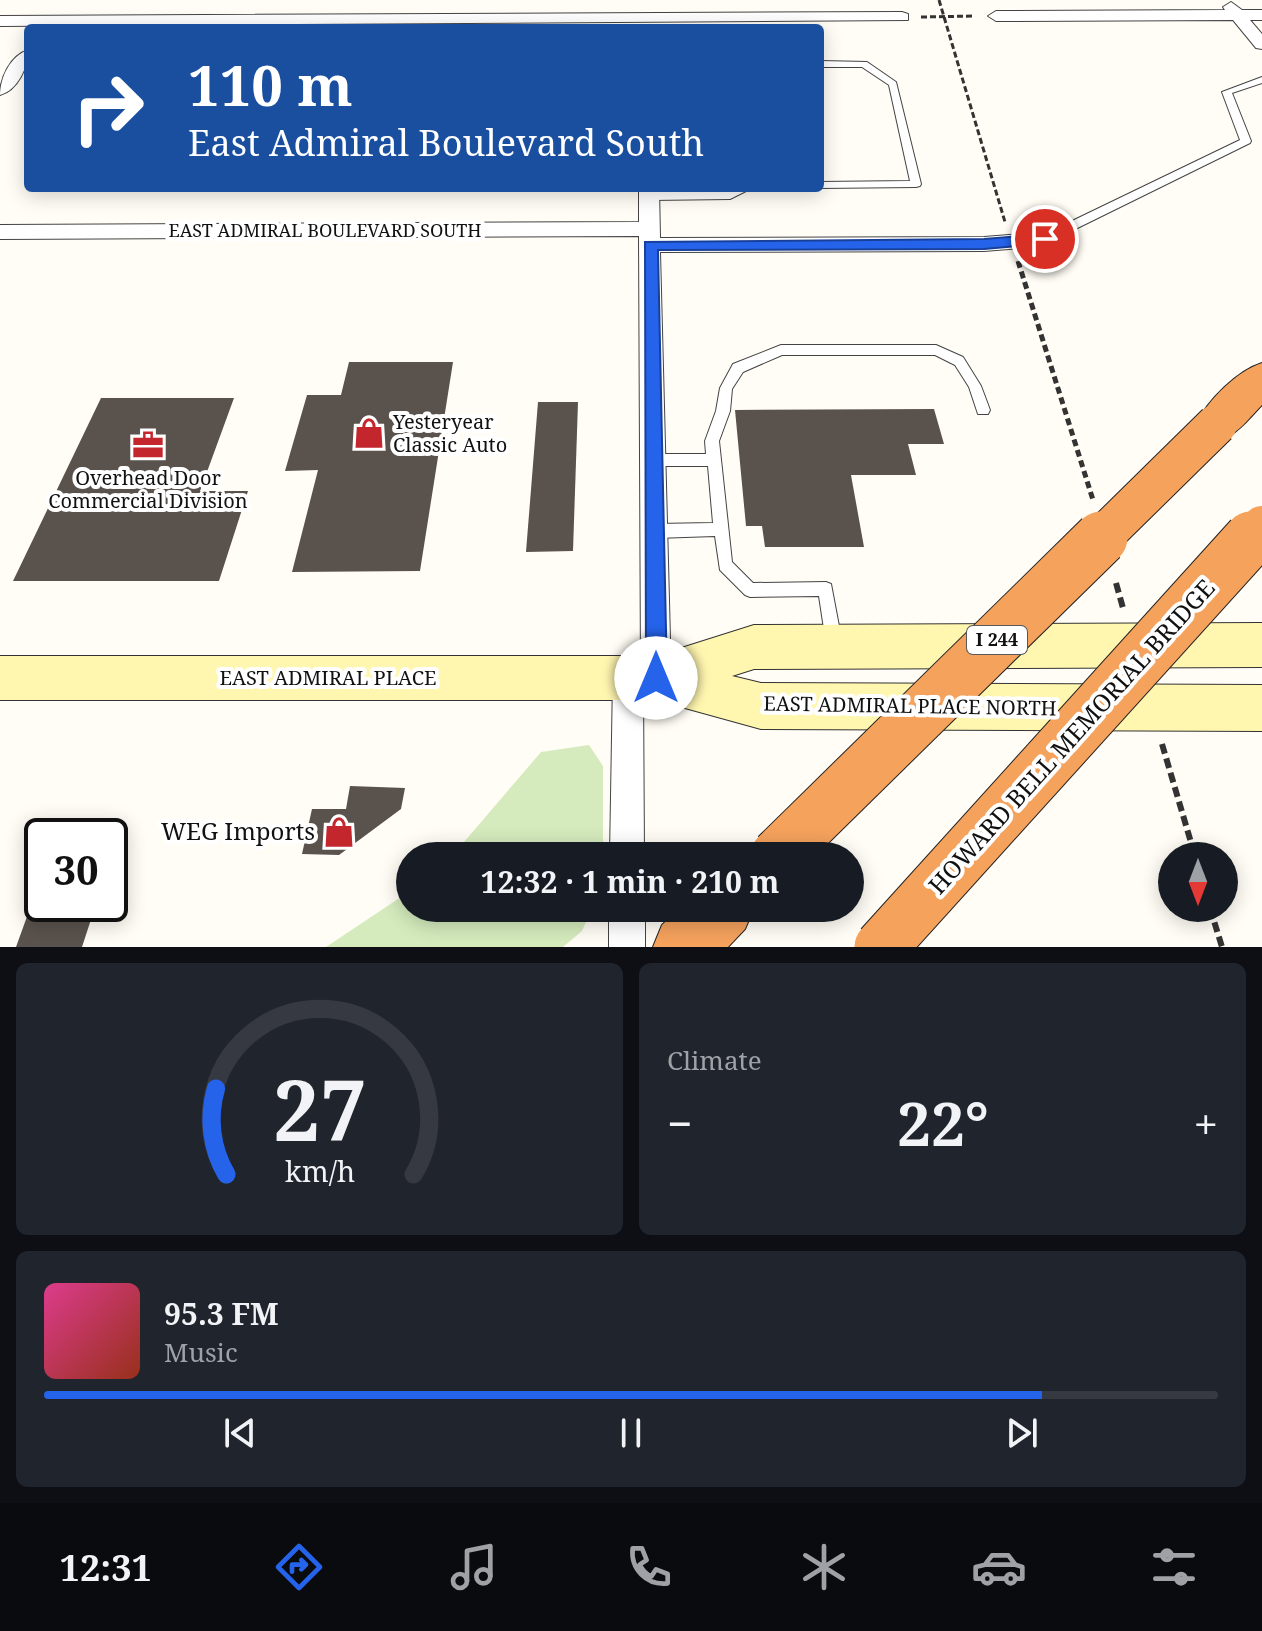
<!DOCTYPE html>
<meta charset="utf-8">
<style>
:root{--surface:#171b24;--page:#20242c;--text:#f1f3f6;--muted:#9ea1a6;--line:#363941;--accent:#2563eb}
body{margin:0;font-family:"Noto Serif",serif;background:var(--page);color:var(--text);height:100vh;display:flex;flex-direction:column;font-size:30px;white-space:nowrap}
*{box-sizing:border-box;margin:0}
p{font-size:26px;color:var(--muted)}
.icon{flex:none;width:44px;height:44px;fill:none;stroke:currentColor;stroke-width:2;stroke-linecap:round;stroke-linejoin:round}
.map{position:relative;height:947px;overflow:hidden}
.side{display:flex;flex-direction:column;gap:16px;padding:16px;background:#0d0f14;flex:1}
.side>*{flex:none}
.top-card{position:absolute;left:24px;top:24px;width:800px;height:168px;border-radius:8px;box-shadow:0 4px 20px #0003;background:#1a4fa0;color:#fff;overflow:hidden}
.needle{width:52px;rotate:180deg}
.fabs{position:absolute;left:1158px;top:842px;display:grid;gap:16px}
.fabs a{display:grid;place-items:center;width:80px;height:80px;border-radius:50%;background:var(--surface);box-shadow:0 4px 20px #0003;font-size:40px}
.speed{position:absolute;left:24px;top:818px;display:flex;gap:16px;font-size:40px;font-weight:700;text-align:center}
.speed>*{display:grid;place-content:center;width:104px;height:104px;border-radius:50%;background:var(--surface);box-shadow:0 4px 20px #0003;line-height:1}
.speed .limit{border:4px solid #111;border-radius:12px;background:#fff;color:#111}
.pin{position:absolute;display:grid;place-items:center;width:68px;height:68px;color:#fff;margin:-34px;border:4px solid #fff;border-radius:50%;box-shadow:0 2px 8px #0007}
.me{position:absolute;width:88px;margin:-44px;rotate:0deg;stroke-linejoin:round;filter:drop-shadow(0 0 6px #0008)}
.turn{display:flex;align-items:center;gap:28px;height:168px;padding:0 32px;font-size:36px}
.turn .icon{width:104px;height:104px;stroke-width:2.5}
.turn b{display:block;font-size:56px;line-height:68px}
.big{font-size:60px;font-weight:700;line-height:1.1}
.side .tile{flex:1;display:flex;flex-direction:column;justify-content:center;gap:12px;min-width:0;padding:0 28px;border-radius:12px;background:var(--page)}
.side .dial{align-items:center;gap:0}
.dial svg{height:208px;overflow:visible;fill:none;stroke:var(--line);stroke-width:7;stroke-linecap:round;text-anchor:middle}
.dial text{fill:var(--text);stroke:none}
.song{display:flex;align-items:center;gap:24px}
.cover{width:96px;height:96px;border-radius:12px;background:linear-gradient(135deg,hsl(330 70% 55%),hsl(10 70% 35%))}
.played{height:8px;border-radius:4px;background:linear-gradient(90deg,var(--accent) 85%,var(--line) 85%)}
.keys{display:flex;justify-content:space-around;direction:ltr}
.heat{display:flex;justify-content:space-between;align-items:center;font-size:44px;direction:ltr}
.side .tiles{flex:1;display:grid;gap:16px;grid-template-columns:1fr 1fr}
.tile:last-child{grid-column:span 2}
.trip{position:absolute;left:396px;top:842px;width:468px;height:80px;border-radius:40px;background:var(--surface);box-shadow:0 4px 20px #0003;font-weight:700;line-height:80px;text-align:center}
.menu{display:flex;height:128px;justify-content:space-around;align-items:center;background:#090b0e;color:var(--muted)}
.menu .icon{width:56px;height:56px}
.menu .active{color:var(--accent)}
.menu b{font-size:36px;color:var(--text)}
.map>svg:first-child{display:block}
.green{fill:#d5ebbd}
.building{fill:#5a524d}
.lines{fill:none;stroke-linecap:round;stroke-linejoin:round}
.service-casing{stroke:#444;stroke-width:2}
.minor-casing{stroke:#444;stroke-width:2}
.secondary-casing{stroke:#333;stroke-width:2}
.motorway-casing{stroke:#222;stroke-width:2}
.path-far2{stroke:#333;stroke-width:3;stroke-dasharray:6 3;stroke-linecap:butt}
.path-far1{stroke:#333;stroke-width:5;stroke-dasharray:7 4;stroke-linecap:butt}
.path{stroke:#333;stroke-width:6;stroke-dasharray:10 5;stroke-linecap:butt}
.service{fill:#fff;fill-rule:evenodd}
.minor{fill:#fff;fill-rule:evenodd}
.secondary{fill:#fff6b0;fill-rule:evenodd}
.motorway{fill:#f5a25d;fill-rule:evenodd}
.motorway-bridge-far1-casing{stroke:#222;stroke-width:42;stroke-linecap:butt}
.motorway-bridge-casing{stroke:#222;stroke-width:55;stroke-linecap:butt}
.motorway-bridge-far1{stroke:#f5a25d;stroke-width:40}
.motorway-bridge{stroke:#f5a25d;stroke-width:53}
.route{fill:#2563eb;stroke:#184099;stroke-width:2}
.labels{text-anchor:middle;stroke-width:8;stroke-linejoin:round;paint-order:stroke}
.far-street-label{font-size:18px;fill:#111;stroke:#fff}
.shield{fill:#fff;stroke:#585858;stroke-width:2}
.shield-label{font-size:18px;font-weight:bold;fill:#111}
.poi-label{font-size:20px;fill:#111;stroke:#fff;text-anchor:start}
.street-label{font-size:20px;fill:#111;stroke:#fff}
.near-street-label{font-size:24px;fill:#111;stroke:#fff}
.near-poi-label{font-size:24px;fill:#111;stroke:#fff;text-anchor:end}
</style>
<div class="map">
<svg width="1262" height="947" viewBox="0 0 1262 947">
<rect width="100%" height="100%" fill="#fffdf5"/>
<g class="green">
<polygon points="589,745 603,766 603,856 452,856 541,752"/>
<polygon points="410,891 410,908 592,908 582,931 563,947 326,947"/>
</g>
<g class="building">
<polygon points="349,362 453,362 420,571 292,572 318,470 285,471 307,395 341,395"/>
<polygon points="101,398 234,398 200,491 248,491 219,581 13,581"/>
<polygon points="538,402 578,402 573,551 526,552"/>
<polygon points="934,409 944,444 908,444 916,475 851,475 864,547 765,547 762,526 746,526 735,410"/>
<polygon points="350,786 405,788 401,809 339,855 302,854 312,809 346,809"/>
<polygon points="121,826 111,858 110,836 55,836 58,827"/>
<polygon points="42,875 42,904 96,904 82,947 16,947"/>
</g>
<g class="lines">
<defs>
<g id="service">
<polygon points="820,61 867,62 896,82 921,184 920,186 916,187 820,188 818,188 820,182 910,181 889,85 862,67 820,67"/>
<polygon points="1262,77 1262,83 1232,93 1251,141 1250,143 1049,242 1041,242 1041,236 1240,140 1222,92"/>
<polygon points="737,188 752,188 730,199 650,200 645,196 650,192 729,191"/>
<polygon points="781,345 936,345 963,357 981,386 990,410 988,414 978,414 969,387 955,365 935,355 782,355 743,372 732,389 730,411 719,441 732,562 753,583 826,582 831,584 842,642 840,648 834,650 828,648 826,642 819,596 750,597 745,595 720,570 715,536 655,538 650,536 648,531 650,526 655,524 713,523 708,466 654,466 649,464 647,460 649,456 654,454 706,454 705,441 716,411 720,388 733,364"/>
</g>
<g id="minor">
<polygon points="1231,2 1242,10 1262,10 1262,20 1250,20 1262,34 1262,49 1256,48 1233,20 996,21 988,16 996,11 1225,10 1223,7"/>
<polygon points="902,12 908,14 908,20 0,26 0,16"/>
<path d="M28 50C28 67 18 90 0 95 0 78 10 56 28 50Z"/>
<polygon points="639,188 659,188 660,238 984,237 1045,232 1052,234 1055,239 1052,244 1045,246 984,251 660,252 671,678 667,689 656,693 645,689 643,684 644,856 610,856 613,678 617,667 628,663 639,667 641,672 639,236 0,239 0,225 639,222"/>
<rect x="609" y="908" width="36" height="39"/>
</g>
<polygon id="secondary" points="1262,623 1262,667 754,669 732,676 761,683 1262,685 1262,731 761,729 656,700 0,700 0,656 656,656 754,625"/>
<g id="motorway">
<path d="M1262 363V405C1243 424 1231 446 1202 436L1196 424C1208 400 1237 371 1262 363Z"/>
<polygon points="680,908 754,908 745,929 728,947 653,947 662,925"/>
</g>
</defs>
<use href="#service" class="service-casing"/>
<use href="#minor" class="minor-casing"/>
<use href="#secondary" class="secondary-casing"/>
<use href="#motorway" class="motorway-casing"/>
<g class="path-far2">
<polyline points="939,0 1005,222"/>
<polyline points="921,17 975,16"/>
</g>
<polyline class="path-far1" points="1018,261 1093,500"/>
<g class="path">
<polyline points="1116,583 1123,608"/>
<polyline points="1162,744 1195,856"/>
<polyline points="1210,908 1222,947"/>
</g>
<use href="#service" class="service"/>
<use href="#minor" class="minor"/>
<use href="#secondary" class="secondary"/>
<use href="#motorway" class="motorway"/>
<defs>
<g id="motorway-bridge-far1">
<polyline points="1099,540 1217,424"/>
<polyline points="1249,540 1262,526"/>
</g>
<g id="motorway-bridge">
<polyline points="777,856 1101,538"/>
<polyline points="881,947 1251,538"/>
</g>
</defs>
<use href="#motorway-bridge-far1" class="motorway-bridge-far1-casing"/>
<use href="#motorway-bridge" class="motorway-bridge-casing"/>
<use href="#motorway-bridge-far1" class="motorway-bridge-far1"/>
<use href="#motorway-bridge" class="motorway-bridge"/>
</g>
<polygon class="route" points="1045,234 1050,236 1050,243 984,249 658,250 667,678 664,686 656,689 649,686 646,678 645,242 984,239"/>
<defs>
<symbol id="shop-bare" viewBox="-9 -9 18 18"><path d="M-5-2.5h2.3a2.7 3.5 0 0 1 5.4 0H5L5.5 6h-11ZM-1.5-2.5h3a1.5 2.3 0 0 0-3 0Z" fill="#c4262e" stroke="#fff" stroke-width="2.5" paint-order="stroke"/></symbol>
<symbol id="office-bare" viewBox="-9 -9 18 18"><path d="M-6-3h4V-5.5h4V-3h4V5H-6ZM-1-4.5V-3h2v-1.5ZM-6 0V1H6V0Z" fill="#c4262e" stroke="#fff" stroke-width="2.5" paint-order="stroke"/></symbol>
</defs>
<g fill-rule="evenodd">
<use href="#shop-bare" x="347" y="411" width="44" height="44"/>
<use href="#office-bare" x="126" y="423" width="44" height="44"/>
<use href="#shop-bare" x="317" y="810" width="44" height="44"/>
</g>
<g class="labels">
<g class="far-street-label">
<text x="325" y="237">EAST ADMIRAL BOULEVARD SOUTH</text>
</g>
<rect class="shield" x="967" y="626" width="60" height="28" rx="6"/>
<g class="shield-label">
<text x="997" y="646">I 244</text>
</g>
<g class="poi-label">
<text x="393" y="429">Yesteryear<tspan x="393" dy="23">Classic Auto</tspan></text>
<text x="148" y="485" text-anchor="middle">Overhead Door<tspan x="148" dy="23">Commercial Division</tspan></text>
</g>
<g class="street-label">
<text x="328" y="685">EAST ADMIRAL PLACE</text>
<text transform="translate(910 706) rotate(1)" y="7">EAST ADMIRAL PLACE NORTH</text>
</g>
<g class="near-street-label">
<text transform="translate(1072 737) rotate(-48)" y="8">HOWARD BELL MEMORIAL BRIDGE</text>
</g>
<g class="near-poi-label">
<text x="315" y="840">WEG Imports</text>
</g>
</g>
</svg>
<div class="fabs">
<a><svg class="needle" viewBox="-14 -14 28 28"><path d="M0-13l5 13h-10z" fill="#e53935"/><path d="M0 13l5-13h-10z" fill="#9ea1a6"/></svg></a>
</div>
<div class="speed"><div class="limit">30</div></div>
<div class="pin" style="left:1045px;top:239px;background:#d93025"><svg class="icon" aria-label="arrive" viewBox="0 0 24 24"><path d="M6 21V4h12l-3 4 3 4H6"/></svg></div>
<svg class="me" style="left:656px;top:678px" viewBox="-20 -20 40 40"><circle r="19" fill="#fff"/><path d="M0-13L10 11 0 6-10 11z" fill="#2563eb"/></svg>
<div class="trip">12:32 · 1 min · 210 m</div>
<div class="top-card">
<div class="turn"><svg class="icon" aria-label="right" viewBox="0 0 24 24"><path d="M7 20v-9h11M14 6l5 5-5 5"/></svg><div><b>110 m</b>East Admiral Boulevard South</div></div>
</div>
</div>
<section class="side">
<div class="tiles">
<div class="tile dial"><svg viewBox="0 0 100 80">
<path d="M14 69A42 42 0 1 1 86 69"/>
<path d="M14 69A42 42 0 0 1 10 36" stroke="#2563eb"/>
<text x="50" y="56" font-size="32" font-weight="700">27</text>
<text x="50" y="72" font-size="11">km/h</text>
</svg></div>
<div class="tile"><p>Climate</p>
<div class="heat"><a>−</a><b class="big">22°</b><a>+</a></div>
</div>
<div class="tile">
<div class="song"><i class="cover"></i><div><b>95.3 FM</b><p>Music</p></div></div>
<div class="played"></div>
<div class="keys"><svg class="icon" aria-label="previous" viewBox="0 0 24 24"><path d="M18 5L8 12l10 7zM5 5v14"/></svg><svg class="icon" aria-label="pause" viewBox="0 0 24 24"><path d="M8 5v14M16 5v14"/></svg><svg class="icon" aria-label="next" viewBox="0 0 24 24"><path d="M6 5l10 7-10 7zM19 5v14"/></svg></div>
</div>
</div>
</section>
<nav class="menu">
<b>12:31</b>
<svg class="icon active" aria-label="directions" viewBox="0 0 24 24"><path d="M12 3l9 9-9 9-9-9zM9 14v-3h6M13 9l2 2-2 2"/></svg>
<svg class="icon" aria-label="music" viewBox="0 0 24 24"><path d="M9 18V5l10-2v13"/><circle cx="6" cy="18" r="3"/><circle cx="16" cy="16" r="3"/></svg>
<svg class="icon" aria-label="phone" viewBox="0 0 24 24"><path d="M5 4h4l2 5-3 2q2 4 5 5l2-3 5 2v4C11 20 4 13 5 4z"/></svg>
<svg class="icon" aria-label="climate" viewBox="0 0 24 24"><path d="M12 3v18M4 7l16 10M4 17L20 7"/></svg>
<svg class="icon" aria-label="car" viewBox="0 0 24 24"><path d="M5 17H2v-5l4-1 3-4h7l3 4 3 1v5h-3M9 17h6M6 11h13"/><circle cx="7" cy="17" r="2"/><circle cx="17" cy="17" r="2"/></svg>
<svg class="icon" aria-label="filters" viewBox="0 0 24 24"><path d="M4 7h16M4 17h16"/><circle cx="9" cy="7" r="2"/><circle cx="15" cy="17" r="2"/></svg>
</nav>
